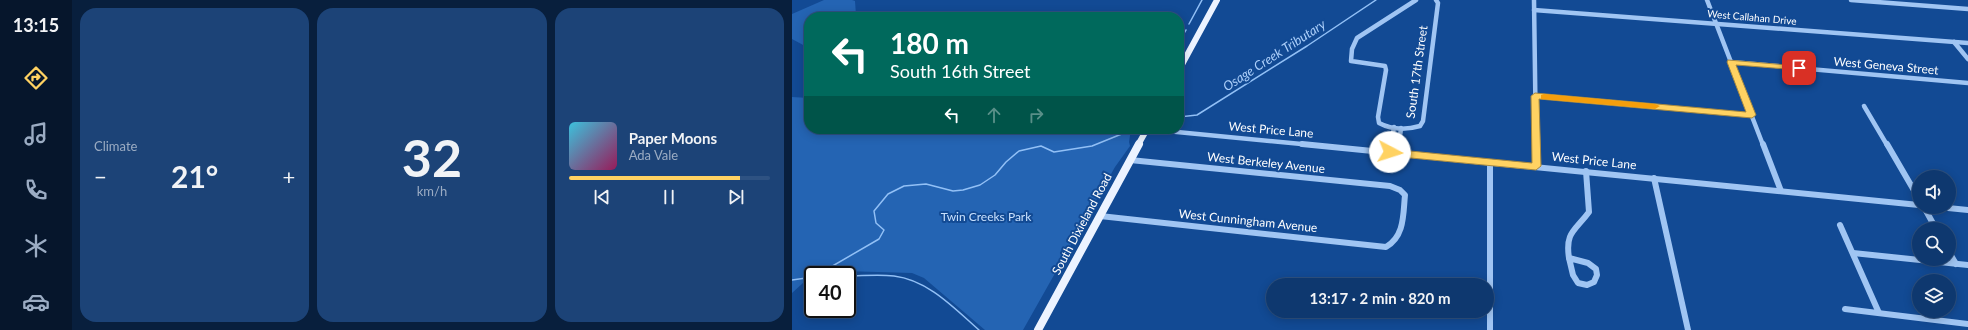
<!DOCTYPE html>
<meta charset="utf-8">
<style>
:root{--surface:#0e386f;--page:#1c4377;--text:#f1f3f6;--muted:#9bacc3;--line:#2e5282;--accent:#ffd262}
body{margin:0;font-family:Lato,sans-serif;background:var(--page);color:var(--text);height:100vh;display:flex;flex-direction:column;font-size:15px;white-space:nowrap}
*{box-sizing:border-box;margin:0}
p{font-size:13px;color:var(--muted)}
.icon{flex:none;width:22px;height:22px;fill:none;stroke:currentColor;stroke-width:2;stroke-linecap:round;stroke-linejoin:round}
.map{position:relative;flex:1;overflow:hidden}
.drawer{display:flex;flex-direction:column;gap:8px;padding:8px;background:#081f3d;width:720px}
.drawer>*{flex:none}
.guide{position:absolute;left:12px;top:12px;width:380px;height:122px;border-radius:16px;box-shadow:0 2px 10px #0003,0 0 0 1px var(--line);background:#00695c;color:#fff;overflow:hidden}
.buttons{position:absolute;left:1120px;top:170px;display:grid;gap:8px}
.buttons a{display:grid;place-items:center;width:44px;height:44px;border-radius:50%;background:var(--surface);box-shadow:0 2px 10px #0003,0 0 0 1px var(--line);font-size:20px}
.speed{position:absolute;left:12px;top:266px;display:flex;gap:8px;font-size:20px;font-weight:700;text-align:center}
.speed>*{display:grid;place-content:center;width:52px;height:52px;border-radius:50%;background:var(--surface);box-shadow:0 2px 10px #0003,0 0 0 1px var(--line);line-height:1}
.speed .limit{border:2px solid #111;border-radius:6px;background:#fff;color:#111}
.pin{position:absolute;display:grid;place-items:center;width:34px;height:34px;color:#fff;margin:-17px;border-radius:8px;box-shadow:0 2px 6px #0006}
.me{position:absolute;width:44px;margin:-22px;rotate:95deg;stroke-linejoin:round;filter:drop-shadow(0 0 3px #0008)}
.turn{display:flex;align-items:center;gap:14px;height:84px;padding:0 20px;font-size:18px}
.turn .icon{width:52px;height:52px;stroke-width:2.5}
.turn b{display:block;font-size:28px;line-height:34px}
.lanes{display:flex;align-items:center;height:38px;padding:0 20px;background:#0003;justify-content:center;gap:20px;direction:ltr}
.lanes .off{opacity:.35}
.big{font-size:30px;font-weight:700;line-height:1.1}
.drawer .widget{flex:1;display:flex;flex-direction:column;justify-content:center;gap:6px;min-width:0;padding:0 14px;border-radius:16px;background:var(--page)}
.drawer .dial{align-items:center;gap:0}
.dial b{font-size:52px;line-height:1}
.song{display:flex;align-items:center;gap:12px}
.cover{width:48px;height:48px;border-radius:6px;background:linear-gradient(135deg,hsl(190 70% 55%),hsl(330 70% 35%))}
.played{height:4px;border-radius:2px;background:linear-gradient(90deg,var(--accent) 85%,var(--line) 85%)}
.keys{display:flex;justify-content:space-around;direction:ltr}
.heat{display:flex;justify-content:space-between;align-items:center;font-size:22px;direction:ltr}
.drawer .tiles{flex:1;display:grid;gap:8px;grid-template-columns:repeat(3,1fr)}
.trip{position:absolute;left:474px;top:278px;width:228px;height:40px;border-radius:20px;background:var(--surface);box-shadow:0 2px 10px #0003,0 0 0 1px var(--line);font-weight:700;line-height:40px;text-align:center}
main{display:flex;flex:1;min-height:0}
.tabs{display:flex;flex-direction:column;width:72px;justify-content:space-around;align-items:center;background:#06162c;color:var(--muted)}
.tabs .icon{width:28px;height:28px}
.tabs .on{color:var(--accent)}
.tabs b{font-size:18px;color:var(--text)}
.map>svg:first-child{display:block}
.green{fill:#2464b3}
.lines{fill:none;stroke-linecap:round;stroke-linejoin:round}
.stream{stroke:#92c0f6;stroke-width:1.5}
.minor-far1{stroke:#a0c5f3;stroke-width:4.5}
.minor{stroke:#a0c5f3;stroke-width:6}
.major-far1{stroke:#ecf3ff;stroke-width:6}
.major{stroke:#ecf3ff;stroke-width:8}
.route{fill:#ffd262;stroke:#a68840}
.slow{fill:#f59e0b}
.labels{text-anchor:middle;stroke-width:4;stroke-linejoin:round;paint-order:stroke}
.far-street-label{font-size:10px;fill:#fff;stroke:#124a94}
.street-label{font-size:12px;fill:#fff;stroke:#124a94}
.park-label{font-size:12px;fill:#c8e0fd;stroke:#124a94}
.water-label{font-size:13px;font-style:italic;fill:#accffa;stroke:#124a94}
</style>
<main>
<nav class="tabs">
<b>13:15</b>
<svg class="icon on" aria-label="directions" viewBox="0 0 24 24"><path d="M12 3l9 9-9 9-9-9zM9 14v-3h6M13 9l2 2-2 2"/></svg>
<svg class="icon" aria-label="music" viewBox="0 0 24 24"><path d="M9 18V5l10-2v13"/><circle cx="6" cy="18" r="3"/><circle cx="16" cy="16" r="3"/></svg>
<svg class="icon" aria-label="phone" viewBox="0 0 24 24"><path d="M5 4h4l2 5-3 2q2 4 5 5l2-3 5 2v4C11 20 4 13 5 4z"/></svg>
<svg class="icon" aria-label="climate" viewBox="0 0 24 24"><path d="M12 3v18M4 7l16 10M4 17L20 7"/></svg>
<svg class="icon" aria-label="car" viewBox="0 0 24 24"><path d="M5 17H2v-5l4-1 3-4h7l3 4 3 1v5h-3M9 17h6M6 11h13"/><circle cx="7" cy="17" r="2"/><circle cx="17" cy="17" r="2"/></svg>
</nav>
<section class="drawer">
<div class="tiles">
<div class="widget"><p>Climate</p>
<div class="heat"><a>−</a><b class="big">21°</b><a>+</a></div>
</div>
<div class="widget dial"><b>32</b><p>km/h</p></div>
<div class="widget">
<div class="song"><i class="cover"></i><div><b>Paper Moons</b><p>Ada Vale</p></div></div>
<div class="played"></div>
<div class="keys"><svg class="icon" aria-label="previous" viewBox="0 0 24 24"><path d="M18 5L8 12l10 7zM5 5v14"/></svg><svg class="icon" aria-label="pause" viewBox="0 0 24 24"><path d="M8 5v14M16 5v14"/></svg><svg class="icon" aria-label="next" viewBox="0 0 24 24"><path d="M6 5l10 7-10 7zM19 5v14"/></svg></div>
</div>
</div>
</section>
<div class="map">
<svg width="1176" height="330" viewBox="0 0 1176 330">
<rect width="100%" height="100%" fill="#124a94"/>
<g class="green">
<polygon points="32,0 60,0 63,1 64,15 62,17 17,17 17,44 13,46 0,39 0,14"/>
<polygon points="0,97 17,98 17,129 339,129 337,142 338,146 323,167 231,330 193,330 132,278 120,273 51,271 23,272 0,293"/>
</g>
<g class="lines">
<g class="stream">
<polyline points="397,24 410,0"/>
<polyline points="387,41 394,30"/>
<polyline points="387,117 405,115 515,46 584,0"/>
<polyline points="25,275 87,239 92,230 84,223 82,211 96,194 112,186 134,184 161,191 171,190 188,185 203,175 214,162 227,151 249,146 262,152 300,146 342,129"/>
<path d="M55 276C70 276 86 274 102 276 136 280 162 308 187 330"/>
<polyline points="0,280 21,277"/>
</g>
<g class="minor-far1">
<path d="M624 0 565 38 560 49 559 61 593 66 594 70 586 117 587 123C600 130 614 130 628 126L631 121 646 3 644 0"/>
<polyline points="742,0 744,145"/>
<polyline points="915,0 971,145"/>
<polyline points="1059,0 1176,9"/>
<polyline points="742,10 1176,43"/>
<polyline points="1162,42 1176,59"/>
<polyline points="939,62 1176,83"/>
<polyline points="743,96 960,115"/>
<polyline points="1072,106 1095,145"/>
<polyline points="354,129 520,145"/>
<polyline points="599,145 602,127"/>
<polyline points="607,145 609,128"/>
</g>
<g class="minor">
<polyline points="510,144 1127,205"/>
<polyline points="744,144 744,167"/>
<polyline points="971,144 989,191"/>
<polyline points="1095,144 1127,199"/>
<polyline points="598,152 599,144"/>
<polyline points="606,153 607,144"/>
<polyline points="698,162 698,330"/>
<polyline points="862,178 896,330"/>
<polyline points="1132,207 1144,229"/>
<polyline points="1146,207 1176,210"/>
<path d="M308 216 594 247C613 236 611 214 613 195L608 190 598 186 338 160"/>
<polyline points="1048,225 1087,313"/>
<polyline points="1157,252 1164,264"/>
<polyline points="1061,253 1176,265"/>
<polygon points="777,258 796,263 804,269 805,275 802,282 795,285 786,283 781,275"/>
<path d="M777 258C773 232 783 231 797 212L794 171"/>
<polyline points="1053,309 1176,324"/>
</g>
<g class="major-far1">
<polyline points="387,70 425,0"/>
<polyline points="346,145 355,129"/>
</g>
<polyline class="major" points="246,330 347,144"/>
</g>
<polygon class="route" points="936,60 1007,66 1011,68 1007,70 944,65 964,115 960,118 747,99 749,166 744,170 598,156 593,152 598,149 740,163 739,96 743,93 954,112 935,62"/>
<polygon class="slow" points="752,94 863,104 868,106 863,109 749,99 749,95"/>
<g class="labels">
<g class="far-street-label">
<text transform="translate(960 17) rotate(5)" y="4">West Callahan Drive</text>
</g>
<g class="street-label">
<text transform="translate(1094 66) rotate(5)" y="4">West Geneva Street</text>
<text transform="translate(625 72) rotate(-82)" y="4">South 17th Street</text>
<text transform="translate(479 130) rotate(5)" y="4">West Price Lane</text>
<text transform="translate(802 161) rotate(6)" y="4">West Price Lane</text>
<text transform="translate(474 163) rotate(6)" y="4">West Berkeley Avenue</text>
<text transform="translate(456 221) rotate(6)" y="4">West Cunningham Avenue</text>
<text transform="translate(290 224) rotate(-62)" y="4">South Dixieland Road</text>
</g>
<g class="park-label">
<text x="194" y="221">Twin Creeks Park</text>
</g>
<g class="water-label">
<text transform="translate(482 55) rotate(-33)" y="5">Osage Creek Tributary</text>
</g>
</g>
</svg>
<div class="buttons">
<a><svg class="icon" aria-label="sound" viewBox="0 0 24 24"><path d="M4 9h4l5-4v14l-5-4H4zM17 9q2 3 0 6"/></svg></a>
<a><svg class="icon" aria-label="search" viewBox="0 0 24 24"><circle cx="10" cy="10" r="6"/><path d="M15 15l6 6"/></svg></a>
<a><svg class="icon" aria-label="layers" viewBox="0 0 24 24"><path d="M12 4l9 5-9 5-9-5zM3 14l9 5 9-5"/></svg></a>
</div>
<div class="speed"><div class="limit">40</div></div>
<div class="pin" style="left:1007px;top:68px;background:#d93025"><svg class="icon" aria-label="arrive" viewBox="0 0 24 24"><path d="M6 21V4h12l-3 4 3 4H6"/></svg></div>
<svg class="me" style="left:598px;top:152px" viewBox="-20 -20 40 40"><circle r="19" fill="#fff"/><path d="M0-13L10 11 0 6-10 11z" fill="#ffd262"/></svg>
<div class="trip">13:17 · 2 min · 820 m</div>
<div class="guide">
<div class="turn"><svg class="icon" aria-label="left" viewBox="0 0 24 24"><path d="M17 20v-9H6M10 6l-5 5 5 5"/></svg><div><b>180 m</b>South 16th Street</div></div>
<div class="lanes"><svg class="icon" aria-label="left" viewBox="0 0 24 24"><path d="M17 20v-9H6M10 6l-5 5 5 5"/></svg><svg class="icon off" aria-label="ahead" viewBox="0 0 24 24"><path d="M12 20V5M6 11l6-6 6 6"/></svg><svg class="icon off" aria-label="right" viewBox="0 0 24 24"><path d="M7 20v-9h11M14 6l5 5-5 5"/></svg></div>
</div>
</div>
</main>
